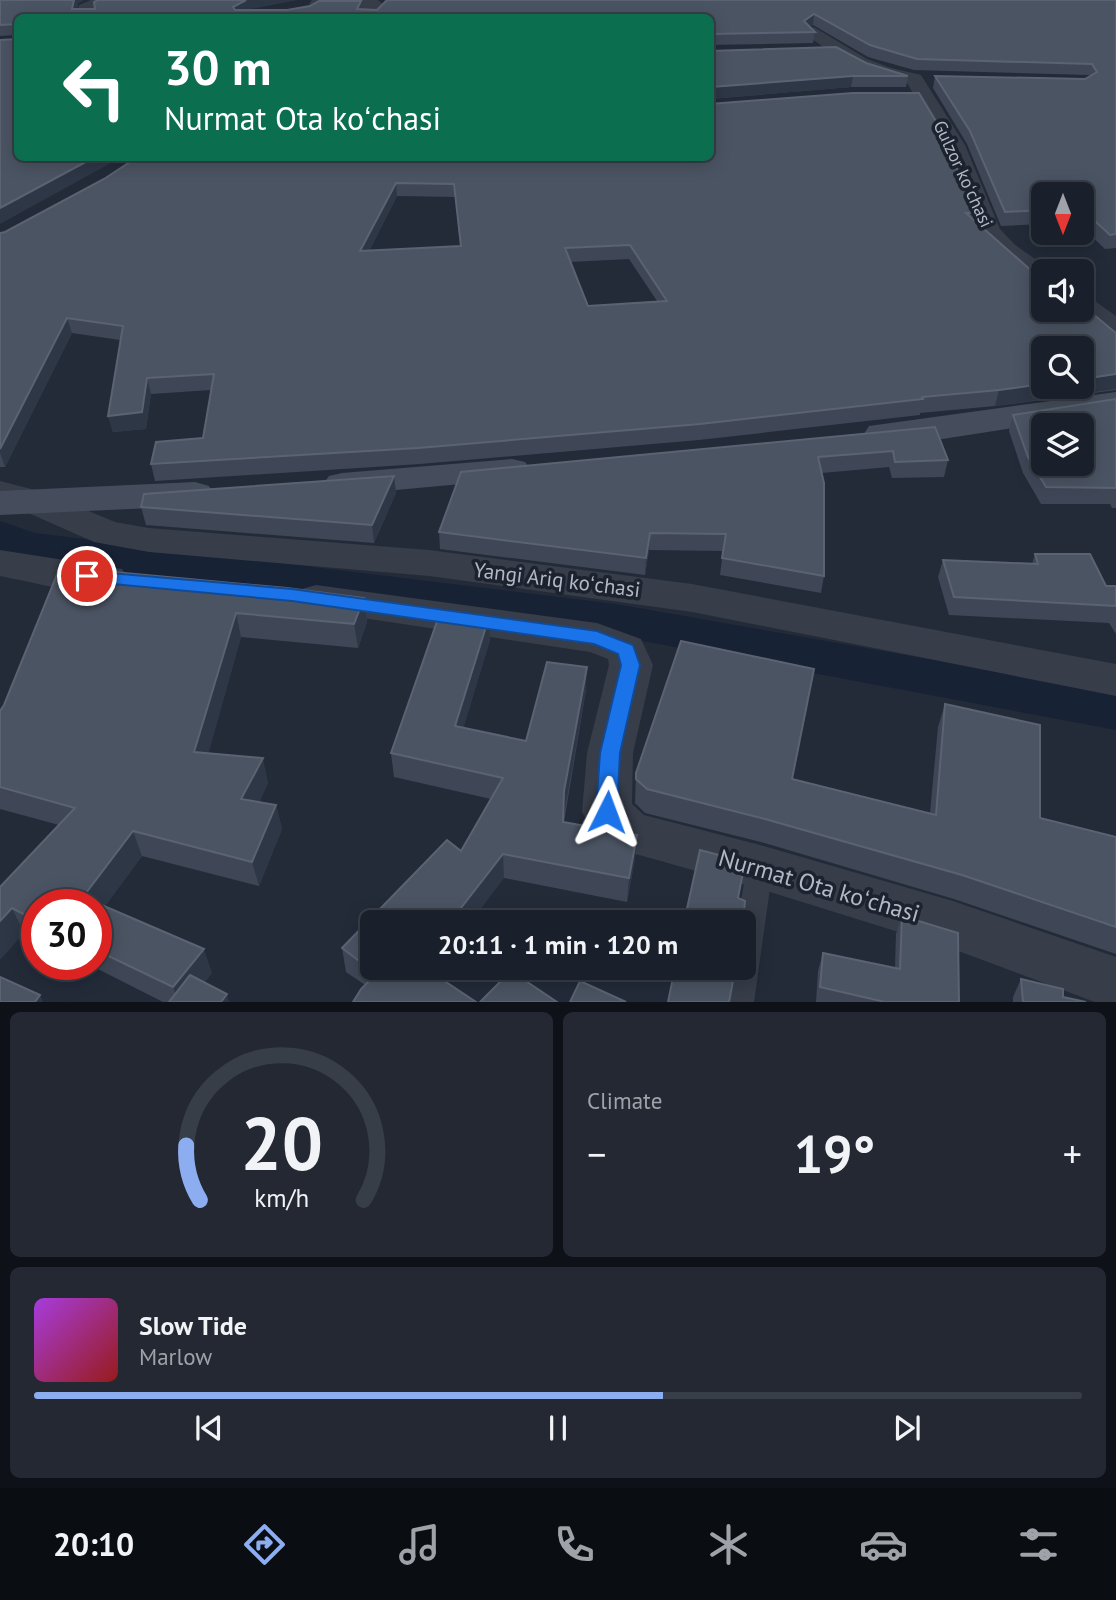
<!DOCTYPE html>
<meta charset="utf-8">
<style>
:root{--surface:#1a202b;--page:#232833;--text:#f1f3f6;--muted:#9fa3a9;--line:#383e47;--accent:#8cadf0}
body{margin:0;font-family:"PT Sans",sans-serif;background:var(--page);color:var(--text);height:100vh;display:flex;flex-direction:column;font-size:26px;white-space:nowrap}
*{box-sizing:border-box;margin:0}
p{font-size:23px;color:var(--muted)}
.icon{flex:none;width:38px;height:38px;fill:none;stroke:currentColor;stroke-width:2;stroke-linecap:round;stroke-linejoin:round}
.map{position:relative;height:1002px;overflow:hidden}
.drawer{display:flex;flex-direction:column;gap:10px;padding:10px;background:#0e1218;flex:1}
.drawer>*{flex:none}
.guide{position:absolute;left:14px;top:14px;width:700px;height:147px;border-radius:10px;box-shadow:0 4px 18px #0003,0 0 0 2px var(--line);background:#0b6e4f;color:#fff;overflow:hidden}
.needle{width:46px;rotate:180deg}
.tools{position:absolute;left:1031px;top:182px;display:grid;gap:14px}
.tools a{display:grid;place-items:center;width:63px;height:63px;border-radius:10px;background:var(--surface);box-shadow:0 4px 18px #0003,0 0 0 2px var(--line);font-size:35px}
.speed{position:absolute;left:21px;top:889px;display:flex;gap:14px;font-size:35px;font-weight:700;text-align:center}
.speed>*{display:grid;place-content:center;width:91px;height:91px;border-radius:50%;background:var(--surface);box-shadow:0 4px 18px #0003,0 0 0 2px var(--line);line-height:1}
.speed .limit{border:10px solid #d22;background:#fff;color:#111}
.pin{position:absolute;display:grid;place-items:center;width:60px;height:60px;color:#fff;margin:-30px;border:4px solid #fff;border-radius:50%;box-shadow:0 2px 7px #0007}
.me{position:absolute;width:77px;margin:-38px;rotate:3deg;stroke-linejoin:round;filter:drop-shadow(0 0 5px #0008)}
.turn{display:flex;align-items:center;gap:24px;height:147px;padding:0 35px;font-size:32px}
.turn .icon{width:91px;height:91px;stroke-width:2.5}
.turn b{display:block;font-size:49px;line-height:60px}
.big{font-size:52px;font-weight:800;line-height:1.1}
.drawer .tile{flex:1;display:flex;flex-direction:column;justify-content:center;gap:10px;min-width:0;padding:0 24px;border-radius:10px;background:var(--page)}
.drawer .dial{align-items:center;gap:0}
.dial svg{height:182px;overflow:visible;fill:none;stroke:var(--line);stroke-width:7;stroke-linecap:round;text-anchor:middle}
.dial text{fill:var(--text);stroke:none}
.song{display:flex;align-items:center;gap:21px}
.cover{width:84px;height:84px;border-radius:10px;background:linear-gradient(135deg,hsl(280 70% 55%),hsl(0 70% 35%))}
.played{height:7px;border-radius:4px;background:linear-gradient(90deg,var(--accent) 60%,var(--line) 60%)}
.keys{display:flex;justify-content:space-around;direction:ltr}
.heat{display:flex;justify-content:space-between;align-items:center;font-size:38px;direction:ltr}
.drawer .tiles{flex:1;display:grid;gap:10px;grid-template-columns:1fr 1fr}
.tile:last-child{grid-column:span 2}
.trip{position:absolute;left:360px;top:910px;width:396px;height:70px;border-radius:10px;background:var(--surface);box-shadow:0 4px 18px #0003,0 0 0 2px var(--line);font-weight:800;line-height:70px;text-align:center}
.menu{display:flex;height:112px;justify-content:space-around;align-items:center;background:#0a0d11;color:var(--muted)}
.menu .icon{width:49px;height:49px}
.menu .on{color:var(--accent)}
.menu b{font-size:32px;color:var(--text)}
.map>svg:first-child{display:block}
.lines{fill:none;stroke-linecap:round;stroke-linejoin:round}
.canal{fill:#182235;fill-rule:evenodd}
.lane{fill:#373d49;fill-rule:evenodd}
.street{fill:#373d49;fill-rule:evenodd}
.secondary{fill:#454d5c;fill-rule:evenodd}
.wall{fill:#3f4757;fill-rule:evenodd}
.shaded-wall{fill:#2e3746}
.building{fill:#4b5463;stroke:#5b6372;stroke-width:2;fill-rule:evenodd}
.route{fill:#1a73e8;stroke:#114b97;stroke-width:2}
.labels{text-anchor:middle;stroke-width:7;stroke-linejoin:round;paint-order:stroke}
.far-street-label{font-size:18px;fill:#b2b8c5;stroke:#1c232e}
.street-label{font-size:21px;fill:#b2b8c5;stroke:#1c232e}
.near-street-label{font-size:24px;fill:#b2b8c5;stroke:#1c232e}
</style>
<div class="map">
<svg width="1116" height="1002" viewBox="0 0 1116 1002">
<rect width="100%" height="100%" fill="#232b39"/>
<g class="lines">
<polygon class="canal" points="0,521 35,533 616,604 1116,692 1116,730 616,636 28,560 0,551"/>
<polygon class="lane" points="760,855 770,859 773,867 754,1002 724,1002 730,968 744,968 744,922 737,922 747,867 750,859"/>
<g class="street">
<polygon points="91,0 113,0 94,11 95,18 77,18 79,5"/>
<polygon points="312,0 378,0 387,8 378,18 360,18 367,9 317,9 309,4"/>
<path d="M814 27 867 59 891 68 921 75 965 145 1000 229 1014 244 1052 271H1043V286L1033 284 996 256 975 231 943 145 907 83C868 76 839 59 808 36L805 32 808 28Z"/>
<polygon points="1082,296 1092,299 1116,316 1116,339 1105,336 1072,311 1082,310"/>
<polygon points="0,481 43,492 115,522 149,528 429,550 692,584 1116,664 1116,696 692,612 429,576 149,552 94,542 17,508 0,503"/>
<path d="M0 550 122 569 128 578 122 587C84 598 38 583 0 576Z"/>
<polygon points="316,585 597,623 641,639 653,665 633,753 632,804 644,815 760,845 953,901 1116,957 1116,1002 1095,1002 953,949 760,889 611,847 590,826 582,812 587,753 609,665 608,659 590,652 302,609 296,599 302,589"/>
</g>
<g class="secondary">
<polygon points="1116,392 1116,412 936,440 882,445 869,442 864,434 869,426"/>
<polygon points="512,459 525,462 531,470 525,478 342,495 329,492 323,484 329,476 342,473"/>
<polygon points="195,482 209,486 214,494 209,502 195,506 0,515 0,491"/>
</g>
</g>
<g class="wall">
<polygon points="0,0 84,0 78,3 77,9 251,9 248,10 377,10 1116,0 1116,248 1105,249 1082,227 1082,194 1043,194 1043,224 1001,226 967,144 933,88 935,76 1085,79 1090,76 1089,75 914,70 868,57 813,25 810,27 815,32 813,43 710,45 710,18 17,39 17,35 0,36"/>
<polygon points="710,51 866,63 908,76 906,87 851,87 710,99"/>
<path d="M136 158 974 213 972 219 1043 310 1116 333V390L995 406 920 413V415L699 440 420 464 155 481 151 464 203 438 211 390 151 394 146 429 113 432 108 416 120 340 72 333 5 467H0V233L5 232 104 179ZM397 196 455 197 460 246 369 251ZM629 259 657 301 588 306 570 262Z"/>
<polygon points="1116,399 1116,508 1112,508 1110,504 1041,504 1023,473 1009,431 1013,415"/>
<polygon points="935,427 948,460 944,477 892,478 889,467 822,473 824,576 821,593 720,575 723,551 649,550 645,575 440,549 439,532"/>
<polygon points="394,476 396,493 374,543 146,525 141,507"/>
<polygon points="1035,554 1106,586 1116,586 1116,634 1109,623 949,615 938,577 943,560 1032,564"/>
<polygon points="60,567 364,598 367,622 358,648 241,637 208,753 268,783 259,802 276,805 282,829 259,886 142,856 105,906 212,973 204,983 229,1002 163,1002 88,964 96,964 96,905 37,905 37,939 24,933 0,887 59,825 0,809 0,711 4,705"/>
<polygon points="489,617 490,640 463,728 526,741 586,690 564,822 635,859 627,902 504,878 373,968 436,968 432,972 365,985 346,972 342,948 461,851 491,799 394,777 391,753"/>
<polygon points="945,704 1040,818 1116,837 1116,954 954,899 761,842 645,813 635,803 636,773 792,780 930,813 938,727"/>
<polygon points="902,916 959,1002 816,1002 818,971 823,953 895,968 896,934"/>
<polygon points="1021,979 1063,997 1086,1002 1013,1002 1013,997"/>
</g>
<g class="shaded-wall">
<polygon points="74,0 84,0 78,3 75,18 72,9"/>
<polygon points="246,0 298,0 251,9 234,18 233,7"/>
<polygon points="814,14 813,25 802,32 804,21"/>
<polygon points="853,76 851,87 710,99 711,87"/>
<polygon points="93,158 120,158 0,224 0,208"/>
<polygon points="396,183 397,196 361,266 360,251"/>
<polygon points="67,318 72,333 5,467 0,453 0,449"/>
<polygon points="1116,374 1116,389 995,406 999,390 1043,384 1043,387 1082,387 1082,379"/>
<polygon points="147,378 151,394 146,429 113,432 108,416"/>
<polygon points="394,476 396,493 374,543 372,525"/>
<polygon points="650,533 649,550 645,575 646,558"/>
<polygon points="364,598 367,622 358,648 354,624"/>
<polygon points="236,613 241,637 202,777 194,752"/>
<polygon points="489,617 490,640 457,750 455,726"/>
<polygon points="587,667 586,690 564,815 563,846 564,791"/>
<polygon points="263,758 268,783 248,823 241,799"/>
<polygon points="276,805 282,829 259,886 252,862"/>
<polygon points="133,831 142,856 96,918 83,897"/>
<polygon points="637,835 635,859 627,902 629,878"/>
<polygon points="503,854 504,878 471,922 450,922"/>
<polygon points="12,908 24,933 0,960 0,921"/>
<polygon points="204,949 212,973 189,1002 178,1002 173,987"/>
<polygon points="419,968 436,968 421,987"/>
<polygon points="227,994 229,1002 221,1002"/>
<polygon points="40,995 43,1002 35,1002"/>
</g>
<g class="building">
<polygon points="0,0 74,0 72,9 95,9 94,2 98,0 246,0 233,7 235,10 287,10 310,6 319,1 361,1 357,9 377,10 387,0 1116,0 1116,234 1110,235 1082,209 1082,194 1043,194 1043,210 1005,212 970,131 935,76 1085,79 1097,72 1092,64 917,59 870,45 814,14 804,21 815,32 711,34 710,36 710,18 18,18 18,158 93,158 0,208 0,40 17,39 17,24 0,25"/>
<polygon points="836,47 866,63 908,76 853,76 711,87 710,89 710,51"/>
<path d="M853 93H919L943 133 974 213H966L1043 281V310H1082V305L1116 333V374L1082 379V348H1043V384L999 390 922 397 923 399 700 424 418 448 151 464 156 442 203 438 214 374 147 378 142 412 108 416 123 326 67 318 0 449V233L5 232 104 179 136 158H710V104ZM396 183 454 184 461 246 360 251ZM630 245 667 301 588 306 565 248Z"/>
<path d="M1116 399V488L1046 487 1028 457 1013 415ZM1043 425H1082V464H1043Z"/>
<polygon points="935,427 948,460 895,462 893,451 818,457 824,483 824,576 722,558 726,534 650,533 646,558 439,532 461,472"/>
<polygon points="394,476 372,525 141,507 144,494"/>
<polygon points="1035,554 1090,554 1106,586 1116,586 1116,606 954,597 943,560 1038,564"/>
<polygon points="60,567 287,588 364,598 354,624 236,613 194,752 263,758 241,799 276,805 252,862 133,831 83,897 204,949 173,987 96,950 96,905 37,905 37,921 12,908 0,921 0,887 75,808 0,787 0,711 4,705"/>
<polygon points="441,610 489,617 455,726 526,741 547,662 587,667 564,791 563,822 637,835 629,878 503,854 450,922 373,922 373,968 425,968 476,1002 353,1002 361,989 376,974 342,948 447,840 461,851 503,778 391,753"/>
<polygon points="681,641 814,669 792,779 936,815 945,704 1040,725 1040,818 1116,837 1116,927 962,875 765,819 647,789 636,779 636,773"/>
<polygon points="700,850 745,862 738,898 745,901 743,922 684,922"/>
<polygon points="902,916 958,933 959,1002 885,1002 820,987 823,953 900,969"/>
<polygon points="675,968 727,968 725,978 733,981 729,1002 668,1002"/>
<polygon points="511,971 557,1002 480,1002"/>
<polygon points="190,975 227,994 221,1002 169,1002"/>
<polygon points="0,977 40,995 35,1002 0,1002"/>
<polygon points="1021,979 1063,989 1063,997 1086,1002 1023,1002"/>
<polygon points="580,981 626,1002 570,1002"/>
</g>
<polygon class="route" points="87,571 292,589 597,631 633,645 640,665 620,753 617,812 614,818 607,820 599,818 596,812 600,753 621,665 618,654 594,644 292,601 81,581 79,576"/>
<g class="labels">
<g class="far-street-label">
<text transform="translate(963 174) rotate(65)" y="6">Gulzor koʻchasi</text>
</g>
<g class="street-label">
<text transform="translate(557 580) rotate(7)" y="7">Yangi Ariq koʻchasi</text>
</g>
<g class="near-street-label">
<text transform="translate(819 886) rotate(16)" y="8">Nurmat Ota koʻchasi</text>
</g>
</g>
</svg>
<div class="tools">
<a><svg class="needle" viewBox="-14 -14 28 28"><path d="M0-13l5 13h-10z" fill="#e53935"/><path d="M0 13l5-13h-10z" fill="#9fa3a9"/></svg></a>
<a><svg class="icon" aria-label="sound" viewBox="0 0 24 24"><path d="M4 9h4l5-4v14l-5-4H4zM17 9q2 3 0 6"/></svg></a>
<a><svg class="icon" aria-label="search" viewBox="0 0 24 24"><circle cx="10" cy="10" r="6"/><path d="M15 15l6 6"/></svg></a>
<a><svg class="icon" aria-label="layers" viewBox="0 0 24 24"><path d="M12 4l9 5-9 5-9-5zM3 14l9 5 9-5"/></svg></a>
</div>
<div class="speed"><div class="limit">30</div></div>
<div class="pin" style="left:87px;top:576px;background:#d93025"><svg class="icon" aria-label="arrive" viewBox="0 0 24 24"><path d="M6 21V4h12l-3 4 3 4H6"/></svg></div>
<svg class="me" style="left:607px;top:812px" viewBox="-20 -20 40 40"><path d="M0-17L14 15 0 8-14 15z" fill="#1a73e8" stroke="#fff" stroke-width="4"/></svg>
<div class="trip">20:11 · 1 min · 120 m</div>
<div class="guide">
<div class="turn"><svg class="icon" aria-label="left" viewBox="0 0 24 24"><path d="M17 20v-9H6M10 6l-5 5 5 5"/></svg><div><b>30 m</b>Nurmat Ota koʻchasi</div></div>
</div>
</div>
<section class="drawer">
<div class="tiles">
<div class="tile dial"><svg viewBox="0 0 100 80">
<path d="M14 69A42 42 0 1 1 86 69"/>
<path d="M14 69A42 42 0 0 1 8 45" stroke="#8cadf0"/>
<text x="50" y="56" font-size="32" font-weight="700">20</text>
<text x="50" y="72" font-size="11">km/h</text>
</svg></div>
<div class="tile"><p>Climate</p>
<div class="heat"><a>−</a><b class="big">19°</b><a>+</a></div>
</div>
<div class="tile">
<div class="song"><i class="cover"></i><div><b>Slow Tide</b><p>Marlow</p></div></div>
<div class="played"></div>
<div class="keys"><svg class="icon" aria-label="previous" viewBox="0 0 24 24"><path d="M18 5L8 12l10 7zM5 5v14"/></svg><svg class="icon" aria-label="pause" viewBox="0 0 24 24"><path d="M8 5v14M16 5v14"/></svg><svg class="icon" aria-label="next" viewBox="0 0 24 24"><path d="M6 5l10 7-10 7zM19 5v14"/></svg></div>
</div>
</div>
</section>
<nav class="menu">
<b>20:10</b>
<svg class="icon on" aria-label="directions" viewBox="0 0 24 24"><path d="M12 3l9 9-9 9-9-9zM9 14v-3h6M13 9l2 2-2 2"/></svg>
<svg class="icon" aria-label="music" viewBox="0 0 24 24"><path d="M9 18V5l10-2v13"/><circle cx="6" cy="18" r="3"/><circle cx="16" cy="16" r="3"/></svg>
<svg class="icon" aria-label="phone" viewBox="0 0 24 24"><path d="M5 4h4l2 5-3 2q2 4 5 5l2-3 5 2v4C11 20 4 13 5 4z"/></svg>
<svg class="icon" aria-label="climate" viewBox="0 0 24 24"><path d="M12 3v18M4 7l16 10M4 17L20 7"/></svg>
<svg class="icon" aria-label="car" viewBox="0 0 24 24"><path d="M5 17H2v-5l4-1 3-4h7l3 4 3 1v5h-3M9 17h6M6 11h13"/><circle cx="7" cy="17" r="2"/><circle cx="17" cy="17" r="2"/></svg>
<svg class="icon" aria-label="filters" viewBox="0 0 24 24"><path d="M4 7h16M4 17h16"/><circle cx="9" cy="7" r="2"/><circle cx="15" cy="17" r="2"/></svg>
</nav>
